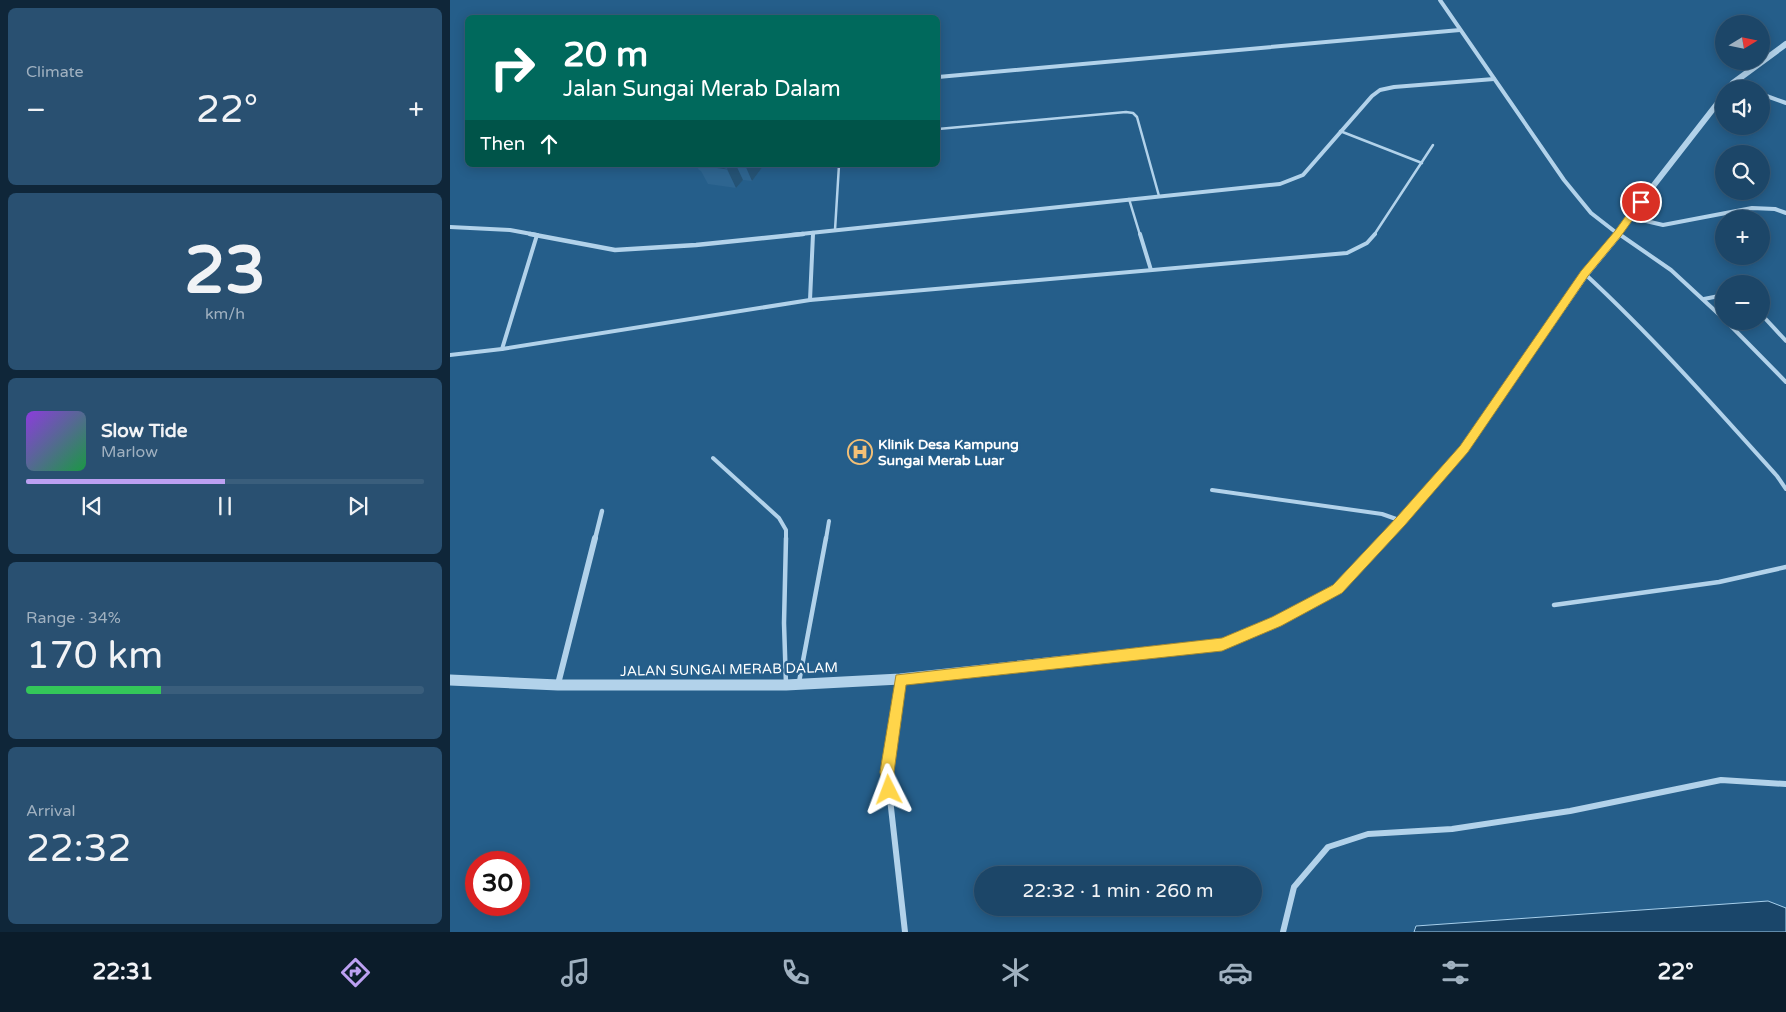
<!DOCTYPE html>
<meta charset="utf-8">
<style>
:root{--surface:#1c4668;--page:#295071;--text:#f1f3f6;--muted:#a0b1c0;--line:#3a5e7c;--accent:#bca0f2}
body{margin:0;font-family:"Varela Round",sans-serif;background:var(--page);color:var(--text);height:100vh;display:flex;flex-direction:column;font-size:19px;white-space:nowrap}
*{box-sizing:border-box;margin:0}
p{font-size:16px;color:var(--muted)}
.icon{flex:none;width:28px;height:28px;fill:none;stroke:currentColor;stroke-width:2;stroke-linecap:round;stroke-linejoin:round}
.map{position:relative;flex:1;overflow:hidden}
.sheet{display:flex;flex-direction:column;gap:8px;padding:8px;background:#0f2639;width:450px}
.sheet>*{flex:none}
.banner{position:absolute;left:15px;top:15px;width:475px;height:152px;border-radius:8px;box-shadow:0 2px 12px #0003,0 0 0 1px var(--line);background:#00695c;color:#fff;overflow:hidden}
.needle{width:32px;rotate:80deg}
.controls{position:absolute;left:1265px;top:15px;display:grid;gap:10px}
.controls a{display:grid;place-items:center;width:55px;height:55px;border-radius:50%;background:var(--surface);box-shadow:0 2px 12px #0003,0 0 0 1px var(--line);font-size:25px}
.speed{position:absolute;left:15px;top:851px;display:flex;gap:10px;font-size:25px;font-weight:700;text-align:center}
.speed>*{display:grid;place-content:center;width:65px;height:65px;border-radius:50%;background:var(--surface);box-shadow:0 2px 12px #0003,0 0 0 1px var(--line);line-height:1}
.speed .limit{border:8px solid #d22;background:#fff;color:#111}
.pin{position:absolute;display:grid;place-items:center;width:42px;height:42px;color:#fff;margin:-21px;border:2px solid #fff;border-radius:50%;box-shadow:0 1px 5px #0007}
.me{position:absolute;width:55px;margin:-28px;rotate:357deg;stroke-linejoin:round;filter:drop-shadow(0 0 4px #0008)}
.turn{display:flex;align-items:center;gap:18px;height:105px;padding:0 15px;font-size:22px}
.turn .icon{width:65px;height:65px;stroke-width:2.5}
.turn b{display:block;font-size:35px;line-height:42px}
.then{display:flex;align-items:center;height:48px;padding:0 15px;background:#0003;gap:10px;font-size:19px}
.big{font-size:38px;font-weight:600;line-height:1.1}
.sheet .card{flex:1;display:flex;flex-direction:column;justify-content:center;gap:8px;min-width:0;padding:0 18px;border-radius:8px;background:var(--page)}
.sheet .dial{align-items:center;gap:0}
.dial b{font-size:65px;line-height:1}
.song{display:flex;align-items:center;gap:15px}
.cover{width:60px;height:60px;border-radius:8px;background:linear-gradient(135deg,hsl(270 70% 55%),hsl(140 70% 35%))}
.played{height:5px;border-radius:2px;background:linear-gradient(90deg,var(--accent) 50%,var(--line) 50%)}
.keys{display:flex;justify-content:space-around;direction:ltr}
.heat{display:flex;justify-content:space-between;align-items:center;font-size:28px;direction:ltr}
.charge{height:8px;border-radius:4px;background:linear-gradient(90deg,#34c759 34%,var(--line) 0)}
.trip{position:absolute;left:524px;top:866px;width:288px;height:50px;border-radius:25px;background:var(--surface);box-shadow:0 2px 12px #0003,0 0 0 1px var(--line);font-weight:600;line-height:50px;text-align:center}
.menu{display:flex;height:80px;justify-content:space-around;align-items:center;background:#0b1c2a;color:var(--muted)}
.menu .icon{width:35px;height:35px}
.menu .current{color:var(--accent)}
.menu b{font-size:22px;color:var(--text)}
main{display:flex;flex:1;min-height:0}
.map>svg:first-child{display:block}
.water{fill:#1a466a;stroke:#a7cfeb}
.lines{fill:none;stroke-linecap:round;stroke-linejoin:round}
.service-far2{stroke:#b2d2ea;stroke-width:2.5}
.service-far1{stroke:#b2d2ea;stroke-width:4}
.service{stroke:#b2d2ea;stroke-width:4.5}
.minor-far2{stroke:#b2d2ea;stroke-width:4}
.minor-far1{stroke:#b2d2ea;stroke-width:4.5}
.minor{stroke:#b2d2ea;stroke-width:6}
.tertiary-far2{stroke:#b2d2ea;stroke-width:6}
.tertiary-far1{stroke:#b2d2ea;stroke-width:8}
.tertiary{stroke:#b2d2ea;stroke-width:11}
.wall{fill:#2e6590}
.shaded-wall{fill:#255375}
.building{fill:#3576a7;stroke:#255375}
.route{fill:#ffd54a;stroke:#a68a30}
.labels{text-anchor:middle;stroke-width:5;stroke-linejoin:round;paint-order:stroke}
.poi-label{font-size:14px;font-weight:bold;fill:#fff;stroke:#255e8a;text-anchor:start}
.street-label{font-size:14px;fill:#fff;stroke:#255e8a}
</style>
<main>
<section class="sheet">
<div class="card"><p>Climate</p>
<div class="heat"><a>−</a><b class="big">22°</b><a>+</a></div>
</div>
<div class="card dial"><b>23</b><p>km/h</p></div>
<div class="card">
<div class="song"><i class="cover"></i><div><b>Slow Tide</b><p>Marlow</p></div></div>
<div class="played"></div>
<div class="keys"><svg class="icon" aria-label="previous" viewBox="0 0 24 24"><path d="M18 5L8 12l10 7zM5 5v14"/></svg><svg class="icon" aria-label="pause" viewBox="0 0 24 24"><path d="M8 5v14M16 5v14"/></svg><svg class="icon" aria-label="next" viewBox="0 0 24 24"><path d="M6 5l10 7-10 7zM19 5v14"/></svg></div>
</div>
<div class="card"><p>Range · 34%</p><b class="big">170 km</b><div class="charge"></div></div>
<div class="card"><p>Arrival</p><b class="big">22:32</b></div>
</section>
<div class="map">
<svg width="1336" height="932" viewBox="0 0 1336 932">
<rect width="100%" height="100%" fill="#255e8a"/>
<polygon class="water" points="1318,901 1336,908 1336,932 964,932 966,926"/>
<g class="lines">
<g class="service-far2">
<polyline points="488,129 676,112 683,113 687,117 709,196"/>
<polyline points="890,131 972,163"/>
<polyline points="679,199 690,235"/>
<polyline points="385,230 389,165"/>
<polyline points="1169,234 1171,235"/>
<polyline points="363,235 363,232"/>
<polyline points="924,235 983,145"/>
</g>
<g class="service-far1">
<polyline points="690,234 701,270"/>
<polyline points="1169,234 1221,270 1274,319"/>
<path d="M1135 274C1203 337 1265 407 1327 476L1336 489"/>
<polyline points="1254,299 1274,295"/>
<polyline points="360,300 363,234"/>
<polyline points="1311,314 1336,341"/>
<polyline points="1276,321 1336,382"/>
<polyline points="52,349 87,235"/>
<polyline points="0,355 52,349 360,300 897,253 917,243 925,234"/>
<polyline points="263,458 329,518 336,530 336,539"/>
<polyline points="762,490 932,514 949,520"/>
<polyline points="376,539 379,521"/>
</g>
<g class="service">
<polyline points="336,538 334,623 336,685"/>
<polyline points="1104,605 1269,582 1336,567"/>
<polyline points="349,682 376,538"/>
</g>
<g class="minor-far2">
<polyline points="990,0 1114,180 1141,213 1168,234"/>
<polyline points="488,77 1010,30"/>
<polyline points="1283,83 1298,89"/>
<polyline points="1311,94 1336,103"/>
<polyline points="1179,217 1213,225 1302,208 1325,209 1336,213"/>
<polyline points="0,227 60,230 87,235"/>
<polyline points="341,235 830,184 853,175 922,96 930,90 944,87 1044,79"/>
</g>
<g class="minor-far1">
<polyline points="80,234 165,250 246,245 353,234"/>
<polyline points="145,539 152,511"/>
</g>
<g class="minor">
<polyline points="450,679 437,772 455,932"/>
<polyline points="108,684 145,538"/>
<polyline points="833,932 844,887 878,847 918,834 1002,829 1120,811 1271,780 1336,784"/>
</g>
<g class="tertiary-far2">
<polyline points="1279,89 1283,83 1336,44"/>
<polyline points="1167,235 1179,217 1274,95"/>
</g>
<polyline class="tertiary-far1" points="934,539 1014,449 1135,274 1168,234"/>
<polyline class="tertiary" points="0,680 108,685 336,685 450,679 772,644 827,621 887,589 935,538"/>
</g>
<polygon class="wall" points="246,165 314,165 302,181 293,180 286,188 258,184 251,171 249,170"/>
<g class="shaded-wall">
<polygon points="280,165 286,165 293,180 286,188 277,169"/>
<polygon points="295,165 314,165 302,181"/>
</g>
<polygon class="building" points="250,165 280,165 277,169"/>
<polygon class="route" points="1191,198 1195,202 1194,204 1171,236 1138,276 1018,452 955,525 892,593 831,626 772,651 456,685 444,772 446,790 444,795 439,797 434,795 430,772 446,675 772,638 822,617 883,585 947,517 1010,446 1131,271 1165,231 1188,199"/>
<defs>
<symbol id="hospital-ring" viewBox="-11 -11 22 22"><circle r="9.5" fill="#255e8a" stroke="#f4c076" stroke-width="1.5"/><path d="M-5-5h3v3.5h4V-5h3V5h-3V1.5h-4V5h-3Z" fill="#f4c076"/></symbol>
</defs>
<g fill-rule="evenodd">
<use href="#hospital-ring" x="396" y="438" width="28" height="28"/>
</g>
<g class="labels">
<g class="poi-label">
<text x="428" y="449">Klinik Desa Kampung<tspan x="428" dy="16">Sungai Merab Luar</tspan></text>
</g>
<g class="street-label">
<text transform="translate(279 669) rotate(-1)" y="5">JALAN SUNGAI MERAB DALAM</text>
</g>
</g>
</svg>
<div class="controls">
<a><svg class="needle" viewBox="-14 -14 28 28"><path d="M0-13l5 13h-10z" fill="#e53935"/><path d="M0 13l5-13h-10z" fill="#a0b1c0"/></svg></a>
<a><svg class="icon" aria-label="sound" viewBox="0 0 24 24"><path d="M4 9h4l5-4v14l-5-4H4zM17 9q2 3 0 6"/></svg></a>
<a><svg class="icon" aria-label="search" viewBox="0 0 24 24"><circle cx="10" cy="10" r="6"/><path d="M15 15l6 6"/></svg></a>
<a>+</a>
<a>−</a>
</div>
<div class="speed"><div class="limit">30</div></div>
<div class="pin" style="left:1191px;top:202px;background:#d93025"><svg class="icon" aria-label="arrive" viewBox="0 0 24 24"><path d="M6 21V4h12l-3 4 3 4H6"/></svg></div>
<svg class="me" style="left:439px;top:790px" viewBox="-20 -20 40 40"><path d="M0-17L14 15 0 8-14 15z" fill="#ffd54a" stroke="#fff" stroke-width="4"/></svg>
<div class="trip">22:32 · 1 min · 260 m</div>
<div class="banner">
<div class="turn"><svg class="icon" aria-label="right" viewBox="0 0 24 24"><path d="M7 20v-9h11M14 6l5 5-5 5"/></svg><div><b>20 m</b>Jalan Sungai Merab Dalam</div></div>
<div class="then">Then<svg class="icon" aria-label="ahead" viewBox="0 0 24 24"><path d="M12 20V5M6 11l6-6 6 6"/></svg></div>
</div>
</div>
</main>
<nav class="menu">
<b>22:31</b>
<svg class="icon current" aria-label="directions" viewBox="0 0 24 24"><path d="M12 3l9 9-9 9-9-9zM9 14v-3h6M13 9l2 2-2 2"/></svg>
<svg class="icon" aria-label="music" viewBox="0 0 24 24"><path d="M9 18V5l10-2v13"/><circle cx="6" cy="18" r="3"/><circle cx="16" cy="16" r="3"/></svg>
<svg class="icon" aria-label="phone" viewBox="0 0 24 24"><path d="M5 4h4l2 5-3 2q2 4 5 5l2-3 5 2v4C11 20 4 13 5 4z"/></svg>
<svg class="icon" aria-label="climate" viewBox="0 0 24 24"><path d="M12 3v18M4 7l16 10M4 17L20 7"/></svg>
<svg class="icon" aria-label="car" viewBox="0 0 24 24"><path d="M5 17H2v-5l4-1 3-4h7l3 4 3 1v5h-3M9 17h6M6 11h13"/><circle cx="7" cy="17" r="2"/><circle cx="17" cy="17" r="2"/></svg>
<svg class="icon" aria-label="filters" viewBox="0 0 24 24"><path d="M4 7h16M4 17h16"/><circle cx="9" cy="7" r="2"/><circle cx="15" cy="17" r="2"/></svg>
<b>22°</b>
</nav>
